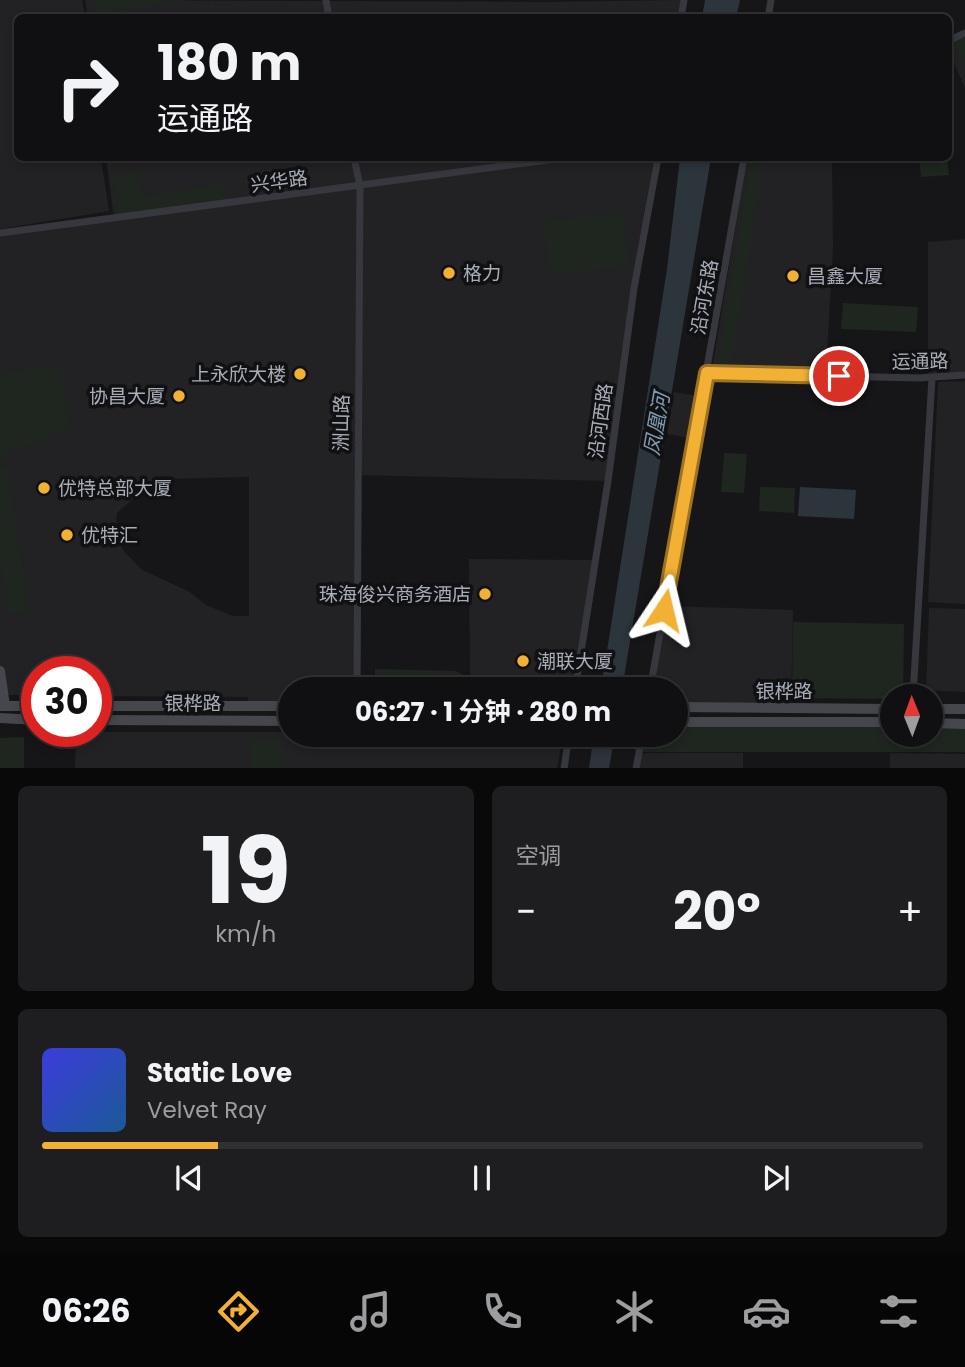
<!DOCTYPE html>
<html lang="zh">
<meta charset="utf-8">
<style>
:root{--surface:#101012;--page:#1e1e20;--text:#f1f3f6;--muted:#9c9d9f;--line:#303032;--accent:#f2b134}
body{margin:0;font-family:Poppins,"Noto Sans SC",sans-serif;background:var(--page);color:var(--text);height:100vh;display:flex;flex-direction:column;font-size:26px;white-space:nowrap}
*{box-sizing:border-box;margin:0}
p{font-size:23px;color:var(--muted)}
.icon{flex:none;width:38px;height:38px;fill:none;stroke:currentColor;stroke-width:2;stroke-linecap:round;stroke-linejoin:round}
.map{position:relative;height:768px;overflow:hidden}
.sheet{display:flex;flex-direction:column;gap:18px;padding:18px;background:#09090a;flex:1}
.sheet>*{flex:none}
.banner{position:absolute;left:14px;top:14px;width:938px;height:147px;border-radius:10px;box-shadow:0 4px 10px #0003,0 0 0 2px var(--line);background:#101012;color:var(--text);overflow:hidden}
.needle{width:46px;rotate:359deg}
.tools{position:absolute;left:880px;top:684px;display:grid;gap:14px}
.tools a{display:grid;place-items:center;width:63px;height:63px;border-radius:50%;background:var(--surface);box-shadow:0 4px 10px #0003,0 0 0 2px var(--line);font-size:35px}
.speed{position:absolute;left:21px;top:656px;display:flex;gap:14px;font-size:35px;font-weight:700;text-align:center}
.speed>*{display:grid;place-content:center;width:91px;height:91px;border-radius:50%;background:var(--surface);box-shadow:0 4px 10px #0003,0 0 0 2px var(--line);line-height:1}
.speed .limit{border:10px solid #d22;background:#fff;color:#111}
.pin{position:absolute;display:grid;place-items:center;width:60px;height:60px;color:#fff;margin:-30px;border:4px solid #fff;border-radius:50%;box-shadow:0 2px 7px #0007}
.me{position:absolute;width:77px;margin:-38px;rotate:10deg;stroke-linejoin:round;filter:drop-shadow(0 0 5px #0008)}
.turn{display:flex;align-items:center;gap:24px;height:147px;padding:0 28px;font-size:32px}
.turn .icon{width:91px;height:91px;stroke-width:2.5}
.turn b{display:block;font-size:49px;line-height:60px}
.big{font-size:52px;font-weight:700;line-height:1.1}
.sheet .tile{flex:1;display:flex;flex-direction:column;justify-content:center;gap:10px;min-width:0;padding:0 24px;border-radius:10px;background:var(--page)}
.sheet .dial{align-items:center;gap:0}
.dial b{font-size:91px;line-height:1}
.song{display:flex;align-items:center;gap:21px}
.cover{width:84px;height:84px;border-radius:10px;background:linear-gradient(135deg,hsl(240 70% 55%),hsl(210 70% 35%))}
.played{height:7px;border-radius:4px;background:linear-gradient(90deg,var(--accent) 20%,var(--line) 20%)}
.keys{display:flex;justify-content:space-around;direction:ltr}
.heat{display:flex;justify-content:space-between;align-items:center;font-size:38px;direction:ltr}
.sheet .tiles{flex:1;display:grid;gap:18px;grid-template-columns:1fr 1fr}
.tile:last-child{grid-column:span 2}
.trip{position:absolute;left:278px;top:677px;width:410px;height:70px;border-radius:35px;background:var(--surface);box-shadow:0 4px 10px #0003,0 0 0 2px var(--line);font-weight:700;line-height:70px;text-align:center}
.tabs{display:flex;height:112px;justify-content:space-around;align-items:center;background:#060607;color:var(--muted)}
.tabs .icon{width:49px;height:49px}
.tabs .active{color:var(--accent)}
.tabs b{font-size:32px;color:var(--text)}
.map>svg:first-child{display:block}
.built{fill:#222225;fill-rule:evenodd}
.green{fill:#1e261f}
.water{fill:#2c353c}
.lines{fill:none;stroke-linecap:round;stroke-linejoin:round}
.minor{stroke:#37383d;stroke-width:7}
.secondary{stroke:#45474d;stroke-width:10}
.route-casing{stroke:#9d7322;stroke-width:18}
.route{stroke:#f2b134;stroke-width:12}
.poi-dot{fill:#f2b134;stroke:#111113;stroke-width:2.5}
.labels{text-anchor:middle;stroke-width:7;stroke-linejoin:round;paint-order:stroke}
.street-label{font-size:19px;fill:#a8adb8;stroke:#111113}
.poi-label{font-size:19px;fill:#a8adb8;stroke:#111113;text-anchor:start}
.water-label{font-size:21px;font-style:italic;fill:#7f9bb3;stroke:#111113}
</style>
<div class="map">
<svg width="965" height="769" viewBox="0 0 965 769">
<rect width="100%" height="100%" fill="#161618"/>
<g class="built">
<polygon points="0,0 82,0 85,17 18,18 17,100 12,101 17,101 18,158 101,158 109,211 0,229"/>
<polygon points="85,0 541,2 681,0 678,18 88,18"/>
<polygon points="965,33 965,88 949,52 948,41"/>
<path d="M106 158H654L631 286 608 481 356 475 357 689 290 690V706H249L248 697 96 696V672H37V695H4L0 671V233L114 219ZM249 477V616H233L206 605 190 592 142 570 123 550 116 531 117 513 156 479Z"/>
<polygon points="747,158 832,158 833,248 826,372 712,369"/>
<polygon points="965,239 965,375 928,378 928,242"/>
<polygon points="965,381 965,604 928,602 938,382"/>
<polygon points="674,392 703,397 695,439 667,434"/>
<polygon points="469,559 598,560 573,679 470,677"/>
<polygon points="667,606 793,610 791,707 676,706 676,690 652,690"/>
<polygon points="929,608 965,609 965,692 926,690"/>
<polygon points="76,732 290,732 290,735 563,735 557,768 75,769"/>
<polygon points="639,753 743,753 743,768 636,769"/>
<polygon points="890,753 965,754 965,768 890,768"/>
</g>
<g class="green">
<polygon points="94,0 186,0 96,14"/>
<polygon points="965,37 965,56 959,59 952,43"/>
<polygon points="751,158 791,158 791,163 764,159 731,366 718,364"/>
<polygon points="919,158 947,158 949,175 921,177"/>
<polygon points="138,171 142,196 224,184 226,200 119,215 113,175"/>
<polygon points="624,213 630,266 549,274 544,221"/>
<polygon points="843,303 918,307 916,332 841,329"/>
<polygon points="61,365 70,426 35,444 7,450 8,459 0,460 0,374"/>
<polygon points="724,453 747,454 744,493 721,492"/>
<polygon points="7,467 29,612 9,615 0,555 0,468"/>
<polygon points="760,487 795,488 794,513 759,511"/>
<polygon points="793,622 904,624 903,696 892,696 892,699 792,698"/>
<polygon points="375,669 455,671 475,680 567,680 567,689 375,689"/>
<polygon points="676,723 892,723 892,735 931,735 931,724 965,725 965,752 640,752 643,735 676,735"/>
<polygon points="24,737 24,768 0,768 0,738"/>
<polygon points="251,740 281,740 282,768 251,768"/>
</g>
<g class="water">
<polygon points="705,0 740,0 736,17 702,17"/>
<polygon points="680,158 711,158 622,689 601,689 667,269"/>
<polygon points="800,487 856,490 854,519 798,516"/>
<polygon points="594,735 615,735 609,768 589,768"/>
</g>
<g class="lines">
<g class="minor">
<polyline points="326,0 329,18"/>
<polyline points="681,18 684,0"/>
<polyline points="768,18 771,0"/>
<polyline points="948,41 965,33"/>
<polyline points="354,158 360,186 357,690"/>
<polyline points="0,233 563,158"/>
<polyline points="707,373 918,378 965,375"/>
<polyline points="575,690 608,481 634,288 658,158"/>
<polyline points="650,690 744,158"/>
<polyline points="913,696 932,378"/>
<polyline points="564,769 569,735"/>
<polyline points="636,769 642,735"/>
</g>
<g class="secondary">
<polyline points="0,671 5,706"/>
<polyline points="0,706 37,706"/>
<polyline points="96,706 290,706"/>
<polyline points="676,707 892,709"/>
<polyline points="931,709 965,709"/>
<polyline points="0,718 37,720"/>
<polyline points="96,720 290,721"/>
<polyline points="676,722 892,722"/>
<polyline points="931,723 965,724"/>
</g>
</g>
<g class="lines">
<defs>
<polyline id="route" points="664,610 707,373 839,376"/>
</defs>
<use href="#route" class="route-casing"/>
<use href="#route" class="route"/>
</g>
<g class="poi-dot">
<circle cx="449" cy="273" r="7"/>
<circle cx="793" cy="276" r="7"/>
<circle cx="300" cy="374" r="7"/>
<circle cx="179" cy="396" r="7"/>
<circle cx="44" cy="488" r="7"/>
<circle cx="67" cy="535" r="7"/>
<circle cx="485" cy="594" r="7"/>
<circle cx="523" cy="661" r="7"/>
</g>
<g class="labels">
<g class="street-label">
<text transform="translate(279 181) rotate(-8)" y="7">兴华路</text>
<text transform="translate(704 297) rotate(-80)" y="7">沿河东路</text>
<text transform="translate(920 361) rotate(-1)" y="7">运通路</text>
<text transform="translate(600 421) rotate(-82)" y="7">沿河西路</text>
<text transform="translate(341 423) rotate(-89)" y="7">洲山路</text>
<text x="784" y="698">银桦路</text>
<text x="193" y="710">银桦路</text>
</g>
<g class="poi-label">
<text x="463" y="280">格力</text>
<text x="807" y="283">昌鑫大厦</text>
<text x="286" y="381" text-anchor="end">上永欣大楼</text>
<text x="165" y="403" text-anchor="end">协昌大厦</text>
<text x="58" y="495">优特总部大厦</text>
<text x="81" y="542">优特汇</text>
<text x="471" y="601" text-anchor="end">珠海俊兴商务酒店</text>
<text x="537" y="668">潮联大厦</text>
</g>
<g class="water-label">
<text transform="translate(657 424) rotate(-80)" y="7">凤凰河</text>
</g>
</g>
</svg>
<div class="tools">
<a><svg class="needle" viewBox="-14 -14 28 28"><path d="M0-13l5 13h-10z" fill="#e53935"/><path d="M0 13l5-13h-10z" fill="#9c9d9f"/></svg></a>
</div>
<div class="speed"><div class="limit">30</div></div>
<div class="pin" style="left:839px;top:376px;background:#d93025"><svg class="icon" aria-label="arrive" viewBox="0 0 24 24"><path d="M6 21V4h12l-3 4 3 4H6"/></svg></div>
<svg class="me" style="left:664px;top:610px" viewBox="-20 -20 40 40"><path d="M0-17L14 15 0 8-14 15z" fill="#f2b134" stroke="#fff" stroke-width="4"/></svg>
<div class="trip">06:27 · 1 分钟 · 280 m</div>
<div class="banner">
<div class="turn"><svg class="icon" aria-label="right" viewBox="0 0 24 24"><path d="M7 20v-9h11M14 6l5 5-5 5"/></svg><div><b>180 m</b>运通路</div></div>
</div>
</div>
<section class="sheet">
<div class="tiles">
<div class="tile dial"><b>19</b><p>km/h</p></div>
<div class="tile"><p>空调</p>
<div class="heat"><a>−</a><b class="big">20°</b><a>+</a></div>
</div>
<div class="tile">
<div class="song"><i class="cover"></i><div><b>Static Love</b><p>Velvet Ray</p></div></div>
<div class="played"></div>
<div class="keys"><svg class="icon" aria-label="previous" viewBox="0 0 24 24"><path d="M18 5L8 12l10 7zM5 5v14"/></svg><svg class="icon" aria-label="pause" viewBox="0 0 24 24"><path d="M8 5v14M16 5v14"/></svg><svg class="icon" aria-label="next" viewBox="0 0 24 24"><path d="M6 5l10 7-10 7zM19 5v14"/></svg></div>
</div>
</div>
</section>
<nav class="tabs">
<b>06:26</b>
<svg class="icon active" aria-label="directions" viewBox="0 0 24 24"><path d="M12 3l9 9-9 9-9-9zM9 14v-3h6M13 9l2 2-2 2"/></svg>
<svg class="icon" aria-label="music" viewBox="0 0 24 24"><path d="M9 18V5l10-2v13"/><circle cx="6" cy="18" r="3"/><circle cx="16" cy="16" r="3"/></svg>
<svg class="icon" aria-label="phone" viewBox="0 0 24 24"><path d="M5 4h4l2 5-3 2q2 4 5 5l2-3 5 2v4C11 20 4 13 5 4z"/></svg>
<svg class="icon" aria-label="climate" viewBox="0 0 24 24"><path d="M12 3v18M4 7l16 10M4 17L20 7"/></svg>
<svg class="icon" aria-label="car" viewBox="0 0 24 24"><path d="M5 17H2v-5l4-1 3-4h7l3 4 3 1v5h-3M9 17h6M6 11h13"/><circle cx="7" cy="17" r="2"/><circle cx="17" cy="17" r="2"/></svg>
<svg class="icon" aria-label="filters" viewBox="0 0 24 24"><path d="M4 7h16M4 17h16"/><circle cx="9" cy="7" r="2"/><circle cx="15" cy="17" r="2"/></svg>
</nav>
